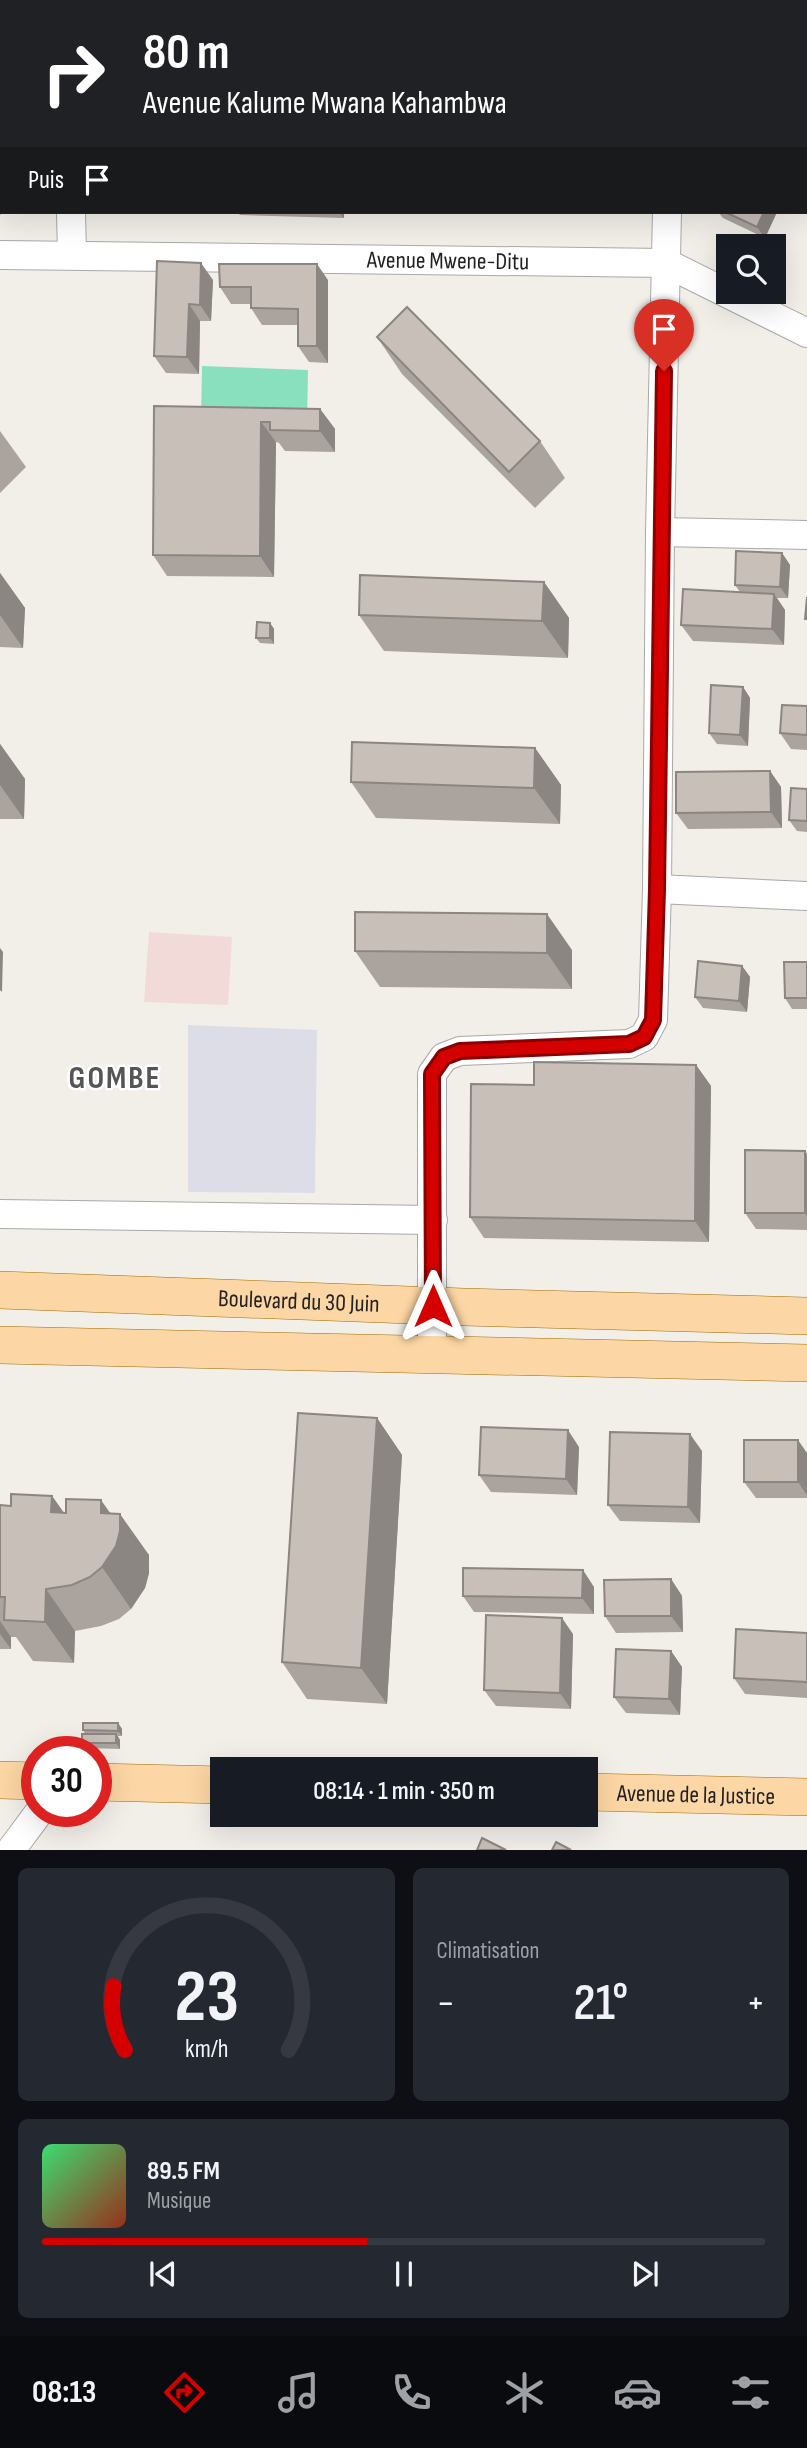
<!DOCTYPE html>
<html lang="fr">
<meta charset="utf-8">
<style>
:root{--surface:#171b24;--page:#242831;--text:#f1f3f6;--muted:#9ea1a6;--line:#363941;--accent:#d40000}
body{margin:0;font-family:"Sofia Sans Condensed",sans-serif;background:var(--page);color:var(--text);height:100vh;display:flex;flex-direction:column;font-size:26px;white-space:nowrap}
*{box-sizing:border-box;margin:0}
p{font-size:23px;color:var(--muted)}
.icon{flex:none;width:38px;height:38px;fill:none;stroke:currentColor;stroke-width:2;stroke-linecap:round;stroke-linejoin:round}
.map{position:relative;height:1850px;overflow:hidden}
.details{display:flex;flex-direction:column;gap:18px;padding:18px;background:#0d0f14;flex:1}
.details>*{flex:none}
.top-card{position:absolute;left:0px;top:0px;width:808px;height:214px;box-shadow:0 7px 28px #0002;background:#202124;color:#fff;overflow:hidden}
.buttons{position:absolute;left:716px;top:234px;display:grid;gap:14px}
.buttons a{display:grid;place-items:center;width:70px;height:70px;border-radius:0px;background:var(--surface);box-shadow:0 7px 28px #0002;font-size:35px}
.speed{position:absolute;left:21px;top:1736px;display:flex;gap:14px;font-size:35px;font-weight:700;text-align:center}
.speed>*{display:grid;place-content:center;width:91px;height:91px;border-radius:50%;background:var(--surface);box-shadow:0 7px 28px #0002;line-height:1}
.speed .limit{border:10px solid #d22;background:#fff;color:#111}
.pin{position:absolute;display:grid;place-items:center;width:60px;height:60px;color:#fff;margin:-72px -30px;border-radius:50% 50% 50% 0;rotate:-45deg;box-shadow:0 0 7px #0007}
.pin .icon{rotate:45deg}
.me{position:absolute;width:77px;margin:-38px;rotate:0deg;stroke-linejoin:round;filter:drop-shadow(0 0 5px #0008)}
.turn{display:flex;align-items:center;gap:24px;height:147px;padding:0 28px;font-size:32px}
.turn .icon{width:91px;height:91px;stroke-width:2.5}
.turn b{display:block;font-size:49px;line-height:60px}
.then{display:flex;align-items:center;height:66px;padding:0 28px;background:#0003;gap:14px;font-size:26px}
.big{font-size:52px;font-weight:600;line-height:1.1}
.details .widget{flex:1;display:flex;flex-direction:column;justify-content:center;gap:10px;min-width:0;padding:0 24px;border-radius:10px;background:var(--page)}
.details .dial{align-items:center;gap:0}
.dial svg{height:182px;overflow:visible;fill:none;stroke:var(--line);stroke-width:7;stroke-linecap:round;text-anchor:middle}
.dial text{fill:var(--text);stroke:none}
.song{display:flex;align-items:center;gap:21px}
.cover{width:84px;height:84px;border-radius:10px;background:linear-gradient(135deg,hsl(140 70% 55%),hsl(10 70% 35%))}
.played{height:7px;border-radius:4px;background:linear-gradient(90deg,var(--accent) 45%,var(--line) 45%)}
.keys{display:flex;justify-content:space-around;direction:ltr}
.heat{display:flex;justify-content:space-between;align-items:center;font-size:38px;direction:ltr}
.details .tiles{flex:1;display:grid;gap:18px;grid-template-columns:1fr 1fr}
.widget:last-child{grid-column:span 2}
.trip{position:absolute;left:210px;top:1757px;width:388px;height:70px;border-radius:0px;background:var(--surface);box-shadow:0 7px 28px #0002;font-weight:600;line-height:70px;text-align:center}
.tabs{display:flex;height:112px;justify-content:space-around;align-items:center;background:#090b0e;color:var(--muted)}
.tabs .icon{width:49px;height:49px}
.tabs .active{color:var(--accent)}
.tabs b{font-size:32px;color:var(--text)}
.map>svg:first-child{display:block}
.commercial{fill:#f2dad9}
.pitch{fill:#88e0be}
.plaza{fill:#dddde8}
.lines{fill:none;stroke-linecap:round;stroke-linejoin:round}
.minor-casing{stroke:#a9a9a9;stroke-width:30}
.major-casing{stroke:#a06b00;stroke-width:38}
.minor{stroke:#fff;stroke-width:28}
.major{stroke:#fcd6a4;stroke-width:37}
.wall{fill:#aba49e}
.shaded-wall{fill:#8b8681}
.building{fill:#c7bfb8;stroke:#8b8681;stroke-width:2}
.route-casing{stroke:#8a0000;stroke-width:18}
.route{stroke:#d40000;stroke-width:12}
.labels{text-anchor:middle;stroke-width:5;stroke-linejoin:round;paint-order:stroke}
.street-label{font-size:24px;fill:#222;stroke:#fff}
.district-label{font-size:32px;font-weight:bold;letter-spacing:2px;fill:#555;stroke:#fff}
</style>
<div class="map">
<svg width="807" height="1850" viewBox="0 0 807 1850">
<rect width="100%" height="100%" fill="#f2efe9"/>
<polygon class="commercial" points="149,932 232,937 228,1005 144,1002"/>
<polygon class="pitch" points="202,366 308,370 307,423 201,420"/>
<polygon class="plaza" points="188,1025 317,1030 315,1193 188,1192"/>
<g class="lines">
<defs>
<g id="minor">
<polyline points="668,2 668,0"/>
<polyline points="0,77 2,78"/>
<polyline points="71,212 72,255"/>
<path id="s1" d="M0 255 666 263 807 333"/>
<polyline points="660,532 807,535"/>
<polyline points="657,889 807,896"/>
<polyline points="0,1214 433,1220"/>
<polyline points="432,1353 432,1074 444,1057 460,1051 629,1044 644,1037 653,1020 657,889 660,532 667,212"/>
<polyline points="11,1850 40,1811"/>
</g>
<g id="major">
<path id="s2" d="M0 1290 464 1307 807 1316"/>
<polyline points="0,1345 807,1363"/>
<polyline points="0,1780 37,1781"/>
<polyline points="96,1782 222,1785"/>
<path id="s3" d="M586 1792 807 1797"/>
</g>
</defs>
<use href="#minor" class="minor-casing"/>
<use href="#major" class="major-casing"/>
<use href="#minor" class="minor"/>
<use href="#major" class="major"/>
</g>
<g class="wall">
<polygon points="305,0 356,0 355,2 308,2"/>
<polygon points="487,0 516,0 514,2 489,2"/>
<polygon points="0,162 2,164 2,212 4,212 0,215"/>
<polygon points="237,212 344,212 344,218 240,215"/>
<polygon points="718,212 777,212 765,238 723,218"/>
<polygon points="157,261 213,280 211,321 200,321 199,374 166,373 154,356"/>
<polygon points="328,280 328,363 309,362 298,346 298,325 262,325 251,308 251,304 231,304 220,287"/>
<polygon points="377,337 540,441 565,478 535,508 402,374"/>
<polygon points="154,406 320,409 335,429 335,452 285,451 279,443 276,442 274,577 167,576 153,555"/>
<polygon points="0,431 26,467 0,493"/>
<polygon points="782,553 790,565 788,598 777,598 785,610 784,645 693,641 681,625 740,592 735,585"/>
<polygon points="0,573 25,608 23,648 0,647"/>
<polygon points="544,582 569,618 568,658 384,651 359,615"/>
<polygon points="270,623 274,629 274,644 260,643 256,638"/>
<polygon points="743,687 750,698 748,746 717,744 709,733"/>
<polygon points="807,706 807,750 791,749 780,733"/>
<polygon points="0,744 25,779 24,819 0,819"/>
<polygon points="535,748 561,785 560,824 376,818 351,782"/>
<polygon points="770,771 781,787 782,828 688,829 676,813"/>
<polygon points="807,789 807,832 797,831 789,820"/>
<polygon points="572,950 572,989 380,987 355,951"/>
<polygon points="807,962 807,1009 792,1009 785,998"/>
<polygon points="742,966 750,977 747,1012 703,1008 695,997"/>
<polygon points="696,1065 711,1086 709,1242 484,1238 470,1217 534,1085"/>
<polygon points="807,1154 807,1230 756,1229 745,1213"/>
<polygon points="377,1418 402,1455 387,1704 307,1699 282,1662"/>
<polygon points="579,1447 577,1495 491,1492 479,1475"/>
<polygon points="702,1451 700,1523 620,1521 608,1505"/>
<polygon points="807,1453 807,1498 756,1498 744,1482"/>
<polygon points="52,1496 64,1513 111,1513 149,1555 149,1573 145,1588 131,1609 119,1619 101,1626 75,1631 74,1663 33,1661 16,1637 11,1637 11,1649 0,1649 0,1505 11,1506"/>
<polygon points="671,1579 682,1596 683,1632 616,1633 605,1616"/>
<polygon points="594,1587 594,1614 474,1612 463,1596"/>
<polygon points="807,1633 807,1698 745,1694 734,1678"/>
<polygon points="573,1634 571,1709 496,1706 484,1690"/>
<polygon points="671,1651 682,1667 680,1715 626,1713 614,1697"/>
<polygon points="118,1723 122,1729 122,1736 118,1736 120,1740 120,1749 86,1748 82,1743 85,1734 83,1730"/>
</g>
<g class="shaded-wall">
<polygon points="342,0 356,0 355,2 341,2"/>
<rect x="615" y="0" width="14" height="2"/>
<polygon points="758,0 777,0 776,2 757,2"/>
<polygon points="339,212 344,212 344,218"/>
<polygon points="764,212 777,212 765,238 757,227"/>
<polygon points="201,263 213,280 211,321 200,305"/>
<polygon points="317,264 328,280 328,363 317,346"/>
<polygon points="189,304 200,321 199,374 187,357"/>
<polygon points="320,409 335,429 335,452 320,431"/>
<polygon points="261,422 276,442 274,577 260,556"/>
<polygon points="782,553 790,565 788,598 780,587"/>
<polygon points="0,573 25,608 23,648 0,615"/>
<polygon points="544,582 569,618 568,658 542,621"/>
<polygon points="774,594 785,610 784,645 772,629"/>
<polygon points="270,623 274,629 274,644 270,638"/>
<polygon points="743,687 750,698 748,746 740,735"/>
<polygon points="0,744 25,779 24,819 0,785"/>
<polygon points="535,748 561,785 560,824 534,788"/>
<polygon points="770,771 781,787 782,828 771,812"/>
<polygon points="547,914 572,950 572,989 547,953"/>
<polygon points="0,948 3,952 2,992 0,990"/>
<polygon points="742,966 750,977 747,1012 739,1001"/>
<polygon points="696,1065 711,1086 709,1242 695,1221"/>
<polygon points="805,1151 807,1154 807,1216 805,1213"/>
<polygon points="377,1418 402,1455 387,1704 361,1668"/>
<polygon points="568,1430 579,1447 577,1495 566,1479"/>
<polygon points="690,1434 702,1451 700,1523 688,1507"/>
<polygon points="798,1440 807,1453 807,1495 798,1482"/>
<polygon points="52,1496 81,1537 51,1512"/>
<polygon points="101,1500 120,1527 120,1514 149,1555 149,1573 145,1588 131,1609 102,1567"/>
<polygon points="583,1570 594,1587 594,1614 582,1598"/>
<polygon points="671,1579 682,1596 683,1632 671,1616"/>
<polygon points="46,1589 75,1631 74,1663 45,1622"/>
<polygon points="562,1618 573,1634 571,1709 560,1693"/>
<polygon points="0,1621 11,1637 11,1649 0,1634"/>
<polygon points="671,1651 682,1667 680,1715 669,1699"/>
<polygon points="118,1723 122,1729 122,1736 118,1731"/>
<polygon points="116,1734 120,1740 120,1749 116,1743"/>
</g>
<g class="building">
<polygon points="97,0 148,0 149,1 148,2 99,2"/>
<polygon points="317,0 342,0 341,2 320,2"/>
<polygon points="373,0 384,0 396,2 372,2"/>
<rect x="571" y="0" width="44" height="2"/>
<polygon points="691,0 758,0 757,2 690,2"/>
<polygon points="725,212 764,212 757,227"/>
<polygon points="157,261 201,263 200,305 189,304 187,357 154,356"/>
<polygon points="219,264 317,264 317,346 298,346 298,309 251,308 251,287 220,287"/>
<polygon points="407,307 540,441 509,472 377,337"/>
<polygon points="154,406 320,409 320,431 270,430 270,422 261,422 260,556 153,555"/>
<polygon points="736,551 782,553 780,587 735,585"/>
<polygon points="360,575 544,582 542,621 359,615"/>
<polygon points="683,589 774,594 772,629 681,625"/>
<polygon points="807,597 807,619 805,619"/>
<polygon points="257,622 270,623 270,638 256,638"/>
<polygon points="711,685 743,687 740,735 709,733"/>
<polygon points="782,705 807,706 807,735 780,733"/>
<polygon points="352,742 535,748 534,788 351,782"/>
<polygon points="770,771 771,812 676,813 676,772"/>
<polygon points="791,788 807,789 807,821 789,820"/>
<polygon points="355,912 547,914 547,953 355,951"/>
<polygon points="698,961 742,966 739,1001 695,997"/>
<polygon points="784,962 807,962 807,998 785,998"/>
<polygon points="534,1062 696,1065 695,1221 470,1217 471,1084 534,1085"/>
<polygon points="745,1150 805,1151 805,1213 745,1213"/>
<polygon points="298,1413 377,1418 361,1668 282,1662"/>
<polygon points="481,1427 568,1430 566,1479 479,1475"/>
<polygon points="610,1432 690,1434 688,1507 608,1505"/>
<rect x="744" y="1440" width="54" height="42"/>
<polygon points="11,1494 52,1496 51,1512 66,1513 66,1499 101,1500 101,1513 120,1514 120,1531 116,1546 102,1567 90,1577 72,1585 46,1589 45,1622 4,1620 5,1597 0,1597 0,1505 11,1506"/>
<polygon points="463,1568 583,1570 582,1598 463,1596"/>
<polygon points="671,1579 671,1616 605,1616 604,1580"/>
<polygon points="486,1615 562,1618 560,1693 484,1690"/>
<polygon points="736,1629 807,1633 807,1682 734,1678"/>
<polygon points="616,1649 671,1651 669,1699 614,1697"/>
<polygon points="83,1723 118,1723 118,1731 83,1730"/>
<rect x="82" y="1734" width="34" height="9"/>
<polygon points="482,1838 506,1850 477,1850"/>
<polygon points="556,1842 571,1850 552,1850"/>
</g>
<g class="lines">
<defs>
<polyline id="route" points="433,1306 432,1074 444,1057 460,1051 629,1044 644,1037 653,1020 657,889 664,371"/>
</defs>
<use href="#route" class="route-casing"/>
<use href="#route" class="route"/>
</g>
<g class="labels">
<g class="street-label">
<text dy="8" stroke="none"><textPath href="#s1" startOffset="448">Avenue Mwene-Ditu</textPath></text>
<text dy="8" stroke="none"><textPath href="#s2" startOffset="299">Boulevard du 30 Juin</textPath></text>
<text dy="8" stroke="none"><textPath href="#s3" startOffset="110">Avenue de la Justice</textPath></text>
</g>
<g class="district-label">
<text x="115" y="1088">GOMBE</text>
</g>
</g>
</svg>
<div class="buttons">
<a><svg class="icon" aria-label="search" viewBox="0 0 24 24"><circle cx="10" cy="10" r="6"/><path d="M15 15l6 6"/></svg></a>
</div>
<div class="speed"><div class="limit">30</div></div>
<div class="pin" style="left:664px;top:371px;background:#d93025"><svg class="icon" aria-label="arrive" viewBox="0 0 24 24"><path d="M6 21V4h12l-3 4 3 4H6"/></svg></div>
<svg class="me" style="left:433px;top:1306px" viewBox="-20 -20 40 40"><path d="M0-17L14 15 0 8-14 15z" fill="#d40000" stroke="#fff" stroke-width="4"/></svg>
<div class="trip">08:14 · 1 min · 350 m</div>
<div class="top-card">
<div class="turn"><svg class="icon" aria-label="right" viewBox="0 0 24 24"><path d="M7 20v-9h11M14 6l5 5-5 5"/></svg><div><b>80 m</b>Avenue Kalume Mwana Kahambwa</div></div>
<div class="then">Puis<svg class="icon" aria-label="arrive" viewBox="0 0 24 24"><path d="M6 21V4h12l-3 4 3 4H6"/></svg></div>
</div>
</div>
<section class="details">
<div class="tiles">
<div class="widget dial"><svg viewBox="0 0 100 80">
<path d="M14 69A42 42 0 1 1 86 69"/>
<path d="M14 69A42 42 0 0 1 9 41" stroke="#d40000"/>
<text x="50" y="56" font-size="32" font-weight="700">23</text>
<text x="50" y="72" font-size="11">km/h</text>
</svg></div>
<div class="widget"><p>Climatisation</p>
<div class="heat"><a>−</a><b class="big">21°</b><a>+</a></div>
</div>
<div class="widget">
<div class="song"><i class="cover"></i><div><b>89.5 FM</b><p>Musique</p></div></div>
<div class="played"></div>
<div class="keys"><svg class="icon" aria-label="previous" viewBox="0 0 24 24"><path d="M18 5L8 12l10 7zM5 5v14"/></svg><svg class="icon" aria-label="pause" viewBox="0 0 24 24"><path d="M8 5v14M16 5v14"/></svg><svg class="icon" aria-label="next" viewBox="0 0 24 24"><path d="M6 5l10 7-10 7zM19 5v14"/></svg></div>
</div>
</div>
</section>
<nav class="tabs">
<b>08:13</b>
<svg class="icon active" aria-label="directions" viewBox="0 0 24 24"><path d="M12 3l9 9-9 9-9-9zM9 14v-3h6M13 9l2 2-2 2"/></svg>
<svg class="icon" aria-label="music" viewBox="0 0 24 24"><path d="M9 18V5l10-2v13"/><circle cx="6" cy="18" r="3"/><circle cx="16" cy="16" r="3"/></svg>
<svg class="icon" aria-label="phone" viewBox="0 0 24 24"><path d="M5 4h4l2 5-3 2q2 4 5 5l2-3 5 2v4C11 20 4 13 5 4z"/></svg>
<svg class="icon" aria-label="climate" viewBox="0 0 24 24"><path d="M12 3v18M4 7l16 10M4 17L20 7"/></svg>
<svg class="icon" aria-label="car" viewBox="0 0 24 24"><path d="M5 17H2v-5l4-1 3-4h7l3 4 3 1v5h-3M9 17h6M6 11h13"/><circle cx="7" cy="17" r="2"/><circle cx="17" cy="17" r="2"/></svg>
<svg class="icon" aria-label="filters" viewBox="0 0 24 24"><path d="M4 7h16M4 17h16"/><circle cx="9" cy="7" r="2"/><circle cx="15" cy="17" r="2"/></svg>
</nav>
